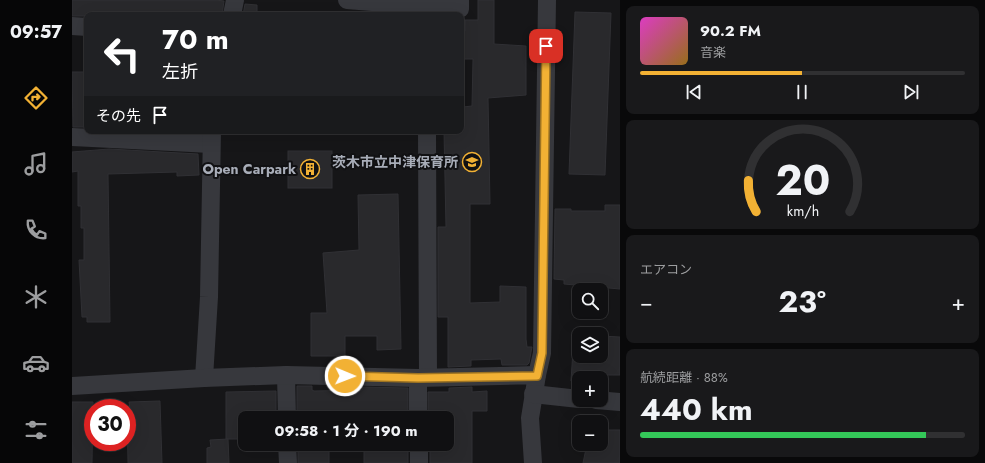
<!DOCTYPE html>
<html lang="ja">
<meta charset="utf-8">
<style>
:root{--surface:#101012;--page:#19191b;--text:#f1f3f6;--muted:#9c9d9f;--line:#303032;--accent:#f2b134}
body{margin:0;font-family:Jost,"Noto Sans JP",sans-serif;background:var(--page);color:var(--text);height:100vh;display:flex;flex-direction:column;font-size:15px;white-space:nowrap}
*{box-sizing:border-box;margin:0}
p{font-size:13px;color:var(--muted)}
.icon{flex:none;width:22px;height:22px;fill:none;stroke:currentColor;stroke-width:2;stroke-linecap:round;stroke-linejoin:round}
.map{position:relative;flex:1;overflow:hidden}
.side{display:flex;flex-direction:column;gap:6px;padding:6px;background:#09090a;width:365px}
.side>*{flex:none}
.hud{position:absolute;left:12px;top:12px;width:380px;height:122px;border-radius:8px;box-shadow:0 4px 16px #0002,0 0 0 1px var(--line);background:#202124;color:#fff;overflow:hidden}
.tools{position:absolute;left:500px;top:283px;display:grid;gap:8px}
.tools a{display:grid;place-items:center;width:36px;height:36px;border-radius:8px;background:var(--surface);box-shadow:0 4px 16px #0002,0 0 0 1px var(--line);font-size:20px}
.speed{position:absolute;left:12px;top:399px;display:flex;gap:8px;font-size:20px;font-weight:700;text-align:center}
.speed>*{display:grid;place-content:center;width:52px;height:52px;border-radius:50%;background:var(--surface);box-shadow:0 4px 16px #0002,0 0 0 1px var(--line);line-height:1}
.speed .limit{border:6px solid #d22;background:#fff;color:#111}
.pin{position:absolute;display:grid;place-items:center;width:34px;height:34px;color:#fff;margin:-17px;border-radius:8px;box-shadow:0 2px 6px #0006}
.me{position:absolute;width:44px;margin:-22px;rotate:91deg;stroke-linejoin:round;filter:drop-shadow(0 0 3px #0008)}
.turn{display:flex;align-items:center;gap:14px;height:84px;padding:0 12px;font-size:18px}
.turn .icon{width:52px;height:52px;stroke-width:2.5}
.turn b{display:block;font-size:28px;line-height:34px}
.then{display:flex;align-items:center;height:38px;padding:0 12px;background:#0003;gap:8px;font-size:15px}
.big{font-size:30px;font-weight:700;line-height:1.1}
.side .widget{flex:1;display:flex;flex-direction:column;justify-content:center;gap:6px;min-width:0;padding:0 14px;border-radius:8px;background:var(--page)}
.side .dial{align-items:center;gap:0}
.dial svg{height:104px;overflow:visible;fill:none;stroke:var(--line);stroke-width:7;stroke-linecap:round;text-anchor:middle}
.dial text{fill:var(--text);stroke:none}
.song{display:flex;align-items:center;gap:12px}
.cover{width:48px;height:48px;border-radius:6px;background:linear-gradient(135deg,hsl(310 70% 55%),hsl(40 70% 35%))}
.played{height:4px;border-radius:2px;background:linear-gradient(90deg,var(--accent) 50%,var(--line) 50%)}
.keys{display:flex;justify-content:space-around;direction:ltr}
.heat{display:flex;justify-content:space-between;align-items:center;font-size:22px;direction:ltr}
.charge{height:6px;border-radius:3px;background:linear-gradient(90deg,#34c759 88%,var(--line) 0)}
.trip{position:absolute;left:166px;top:411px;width:216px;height:40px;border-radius:8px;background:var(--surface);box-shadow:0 4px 16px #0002,0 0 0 1px var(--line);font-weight:700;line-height:40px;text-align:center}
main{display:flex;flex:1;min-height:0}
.menu{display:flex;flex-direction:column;width:72px;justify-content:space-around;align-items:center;background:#060607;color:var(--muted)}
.menu .icon{width:28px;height:28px}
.menu .on{color:var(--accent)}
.menu b{font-size:18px;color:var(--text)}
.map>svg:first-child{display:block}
.building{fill:#29292c;stroke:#303034}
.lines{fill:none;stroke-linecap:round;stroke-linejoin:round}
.street{stroke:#37383d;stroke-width:18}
.route-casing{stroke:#9d7322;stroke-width:10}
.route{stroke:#f2b134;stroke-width:7}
.labels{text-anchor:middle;stroke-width:4;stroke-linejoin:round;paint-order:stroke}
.poi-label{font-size:14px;font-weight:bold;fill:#a8adb8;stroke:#111113;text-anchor:end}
</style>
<main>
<nav class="menu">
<b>09:57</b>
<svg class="icon on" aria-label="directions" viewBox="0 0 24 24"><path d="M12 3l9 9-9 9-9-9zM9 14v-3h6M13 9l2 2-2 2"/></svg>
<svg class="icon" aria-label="music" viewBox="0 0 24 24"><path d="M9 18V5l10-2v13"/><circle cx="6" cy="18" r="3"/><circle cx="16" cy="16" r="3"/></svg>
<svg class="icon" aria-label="phone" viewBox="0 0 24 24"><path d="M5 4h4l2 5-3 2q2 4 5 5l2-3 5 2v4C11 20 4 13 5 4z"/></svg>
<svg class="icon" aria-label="climate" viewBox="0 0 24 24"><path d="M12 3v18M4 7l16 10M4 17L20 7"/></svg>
<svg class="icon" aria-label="car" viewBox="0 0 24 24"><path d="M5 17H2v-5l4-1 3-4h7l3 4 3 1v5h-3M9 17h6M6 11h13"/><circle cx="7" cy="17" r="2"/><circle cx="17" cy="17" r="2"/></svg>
<svg class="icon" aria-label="filters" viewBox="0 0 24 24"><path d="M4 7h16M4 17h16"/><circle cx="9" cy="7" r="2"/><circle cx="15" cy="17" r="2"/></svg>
</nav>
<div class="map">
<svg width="548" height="463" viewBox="0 0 548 463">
<rect width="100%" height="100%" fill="#161618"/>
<g class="building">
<polygon points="0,0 144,0 152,1 150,15 15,15 15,16 0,16"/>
<polygon points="406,0 422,0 422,44 454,46 454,95 416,98 418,204 398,204 398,303 428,302 428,286 454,287 454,339 455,347 460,347 457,363 455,365 430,365 429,359 399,360 399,366 376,367 376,317 366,317 366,227 374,227 372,131 389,131 391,107 400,106 401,59 389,59 389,31 393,31 393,20 406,20"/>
<polygon points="173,4 185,5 185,15 171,15"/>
<polygon points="503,12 539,13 533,175 497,174"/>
<polygon points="0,72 15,72 15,127 1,127"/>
<polygon points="37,149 126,154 127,175 105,176 105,172 36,174 38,322 15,322 15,317 10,317 7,260 12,260 12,228 9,228 9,206 6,206 6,171 0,172 0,152"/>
<rect x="216" y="151" width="44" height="37"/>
<polygon points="326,194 329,349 305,350 305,336 273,336 273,356 239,356 239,313 255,313 251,253 287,250 286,195"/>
<polygon points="533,205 548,205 548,289 492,284 492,280 482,279 483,209 499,209 499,211 533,211"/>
<polygon points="502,334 507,334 507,356 529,356 529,336 548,337 548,375 531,375 530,384 529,378 507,378 507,382 499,381"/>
<polygon points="225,386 240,386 240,390 242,391 290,390 290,387 336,388 336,418 225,418"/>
<polygon points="400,387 400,392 415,391 415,411 400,411 400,463 358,463 358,444 375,444 375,418 356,418 356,392 377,392 377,388"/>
<polygon points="204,391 204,418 173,418 173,439 154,439 154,392"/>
<polygon points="88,401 90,463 56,463 55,409 58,409 57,402"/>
<polygon points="0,402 21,402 20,463 0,463"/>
<polygon points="536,430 548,430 548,463 511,463 515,444 529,444 529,433"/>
<polygon points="156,439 157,463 135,463 135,448 139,447 138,440"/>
<rect x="226" y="444" width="31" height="19"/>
<rect x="292" y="444" width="44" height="19"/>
</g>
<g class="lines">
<g class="street">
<polyline points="275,0 388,9 388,0"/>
<polyline points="160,15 163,0"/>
<polyline points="0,26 15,27"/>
<polyline points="355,131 356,377"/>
<polyline points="0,137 139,144"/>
<polyline points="214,375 215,418"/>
<polyline points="465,375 470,353 475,0"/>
<polyline points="132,378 137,297 140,131"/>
<polyline points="346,378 346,418"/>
<polyline points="0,386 132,378 214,375 346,378 465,375 458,418 461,463"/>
<polyline points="461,394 507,399"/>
<polyline points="524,400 548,402"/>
<polyline points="215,444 216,463"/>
<polyline points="347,444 347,463"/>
</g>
</g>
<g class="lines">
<defs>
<polyline id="route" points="273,376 346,378 465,376 470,353 474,46"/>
</defs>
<use href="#route" class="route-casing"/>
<use href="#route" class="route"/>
</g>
<defs>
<symbol id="school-ring" viewBox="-11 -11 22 22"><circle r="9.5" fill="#111113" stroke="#f2b134" stroke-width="1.5"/><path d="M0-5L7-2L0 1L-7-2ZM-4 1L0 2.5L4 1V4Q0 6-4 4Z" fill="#f2b134"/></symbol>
<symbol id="building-ring" viewBox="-11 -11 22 22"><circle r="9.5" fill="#111113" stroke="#f2b134" stroke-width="1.5"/><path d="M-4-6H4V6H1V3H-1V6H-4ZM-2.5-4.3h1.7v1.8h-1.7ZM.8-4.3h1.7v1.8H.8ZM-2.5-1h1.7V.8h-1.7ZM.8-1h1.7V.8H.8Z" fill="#f2b134"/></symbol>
</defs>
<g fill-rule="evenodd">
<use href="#school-ring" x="389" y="151" width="22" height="22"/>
<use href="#building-ring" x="227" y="158" width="22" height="22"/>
</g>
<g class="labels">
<g class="poi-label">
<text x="386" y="167">茨木市立中津保育所</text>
<text x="224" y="174">Open Carpark</text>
</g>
</g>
</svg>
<div class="tools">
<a><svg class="icon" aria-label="search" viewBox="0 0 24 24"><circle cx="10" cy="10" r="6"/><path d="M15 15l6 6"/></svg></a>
<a><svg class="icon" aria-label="layers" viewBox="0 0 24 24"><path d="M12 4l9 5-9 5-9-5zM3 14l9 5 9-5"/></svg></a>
<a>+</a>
<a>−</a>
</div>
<div class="speed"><div class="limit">30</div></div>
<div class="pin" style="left:474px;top:46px;background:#d93025"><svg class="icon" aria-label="arrive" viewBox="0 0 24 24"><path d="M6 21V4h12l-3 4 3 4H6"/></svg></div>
<svg class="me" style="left:273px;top:376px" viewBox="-20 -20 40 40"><circle r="17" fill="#f2b134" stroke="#fff" stroke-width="3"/><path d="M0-11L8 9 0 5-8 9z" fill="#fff"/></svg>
<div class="trip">09:58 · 1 分 · 190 m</div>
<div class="hud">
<div class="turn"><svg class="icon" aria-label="left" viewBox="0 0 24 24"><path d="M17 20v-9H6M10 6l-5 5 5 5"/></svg><div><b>70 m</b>左折</div></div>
<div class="then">その先<svg class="icon" aria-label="arrive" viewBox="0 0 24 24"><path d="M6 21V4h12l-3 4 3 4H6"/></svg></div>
</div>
</div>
<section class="side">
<div class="widget">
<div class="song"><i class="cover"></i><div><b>90.2 FM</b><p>音楽</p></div></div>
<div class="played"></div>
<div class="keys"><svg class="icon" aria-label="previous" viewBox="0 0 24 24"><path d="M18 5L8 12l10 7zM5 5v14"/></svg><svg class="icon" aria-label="pause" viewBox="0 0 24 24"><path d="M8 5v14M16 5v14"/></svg><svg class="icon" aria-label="next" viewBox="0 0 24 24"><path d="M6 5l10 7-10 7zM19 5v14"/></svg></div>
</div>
<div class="widget dial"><svg viewBox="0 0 100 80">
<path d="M14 69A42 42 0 1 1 86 69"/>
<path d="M14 69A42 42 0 0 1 8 45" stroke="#f2b134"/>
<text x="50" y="56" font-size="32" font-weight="700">20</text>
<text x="50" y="72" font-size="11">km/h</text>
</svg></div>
<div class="widget"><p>エアコン</p>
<div class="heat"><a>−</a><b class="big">23°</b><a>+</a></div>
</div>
<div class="widget"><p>航続距離 · 88%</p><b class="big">440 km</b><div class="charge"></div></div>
</section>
</main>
